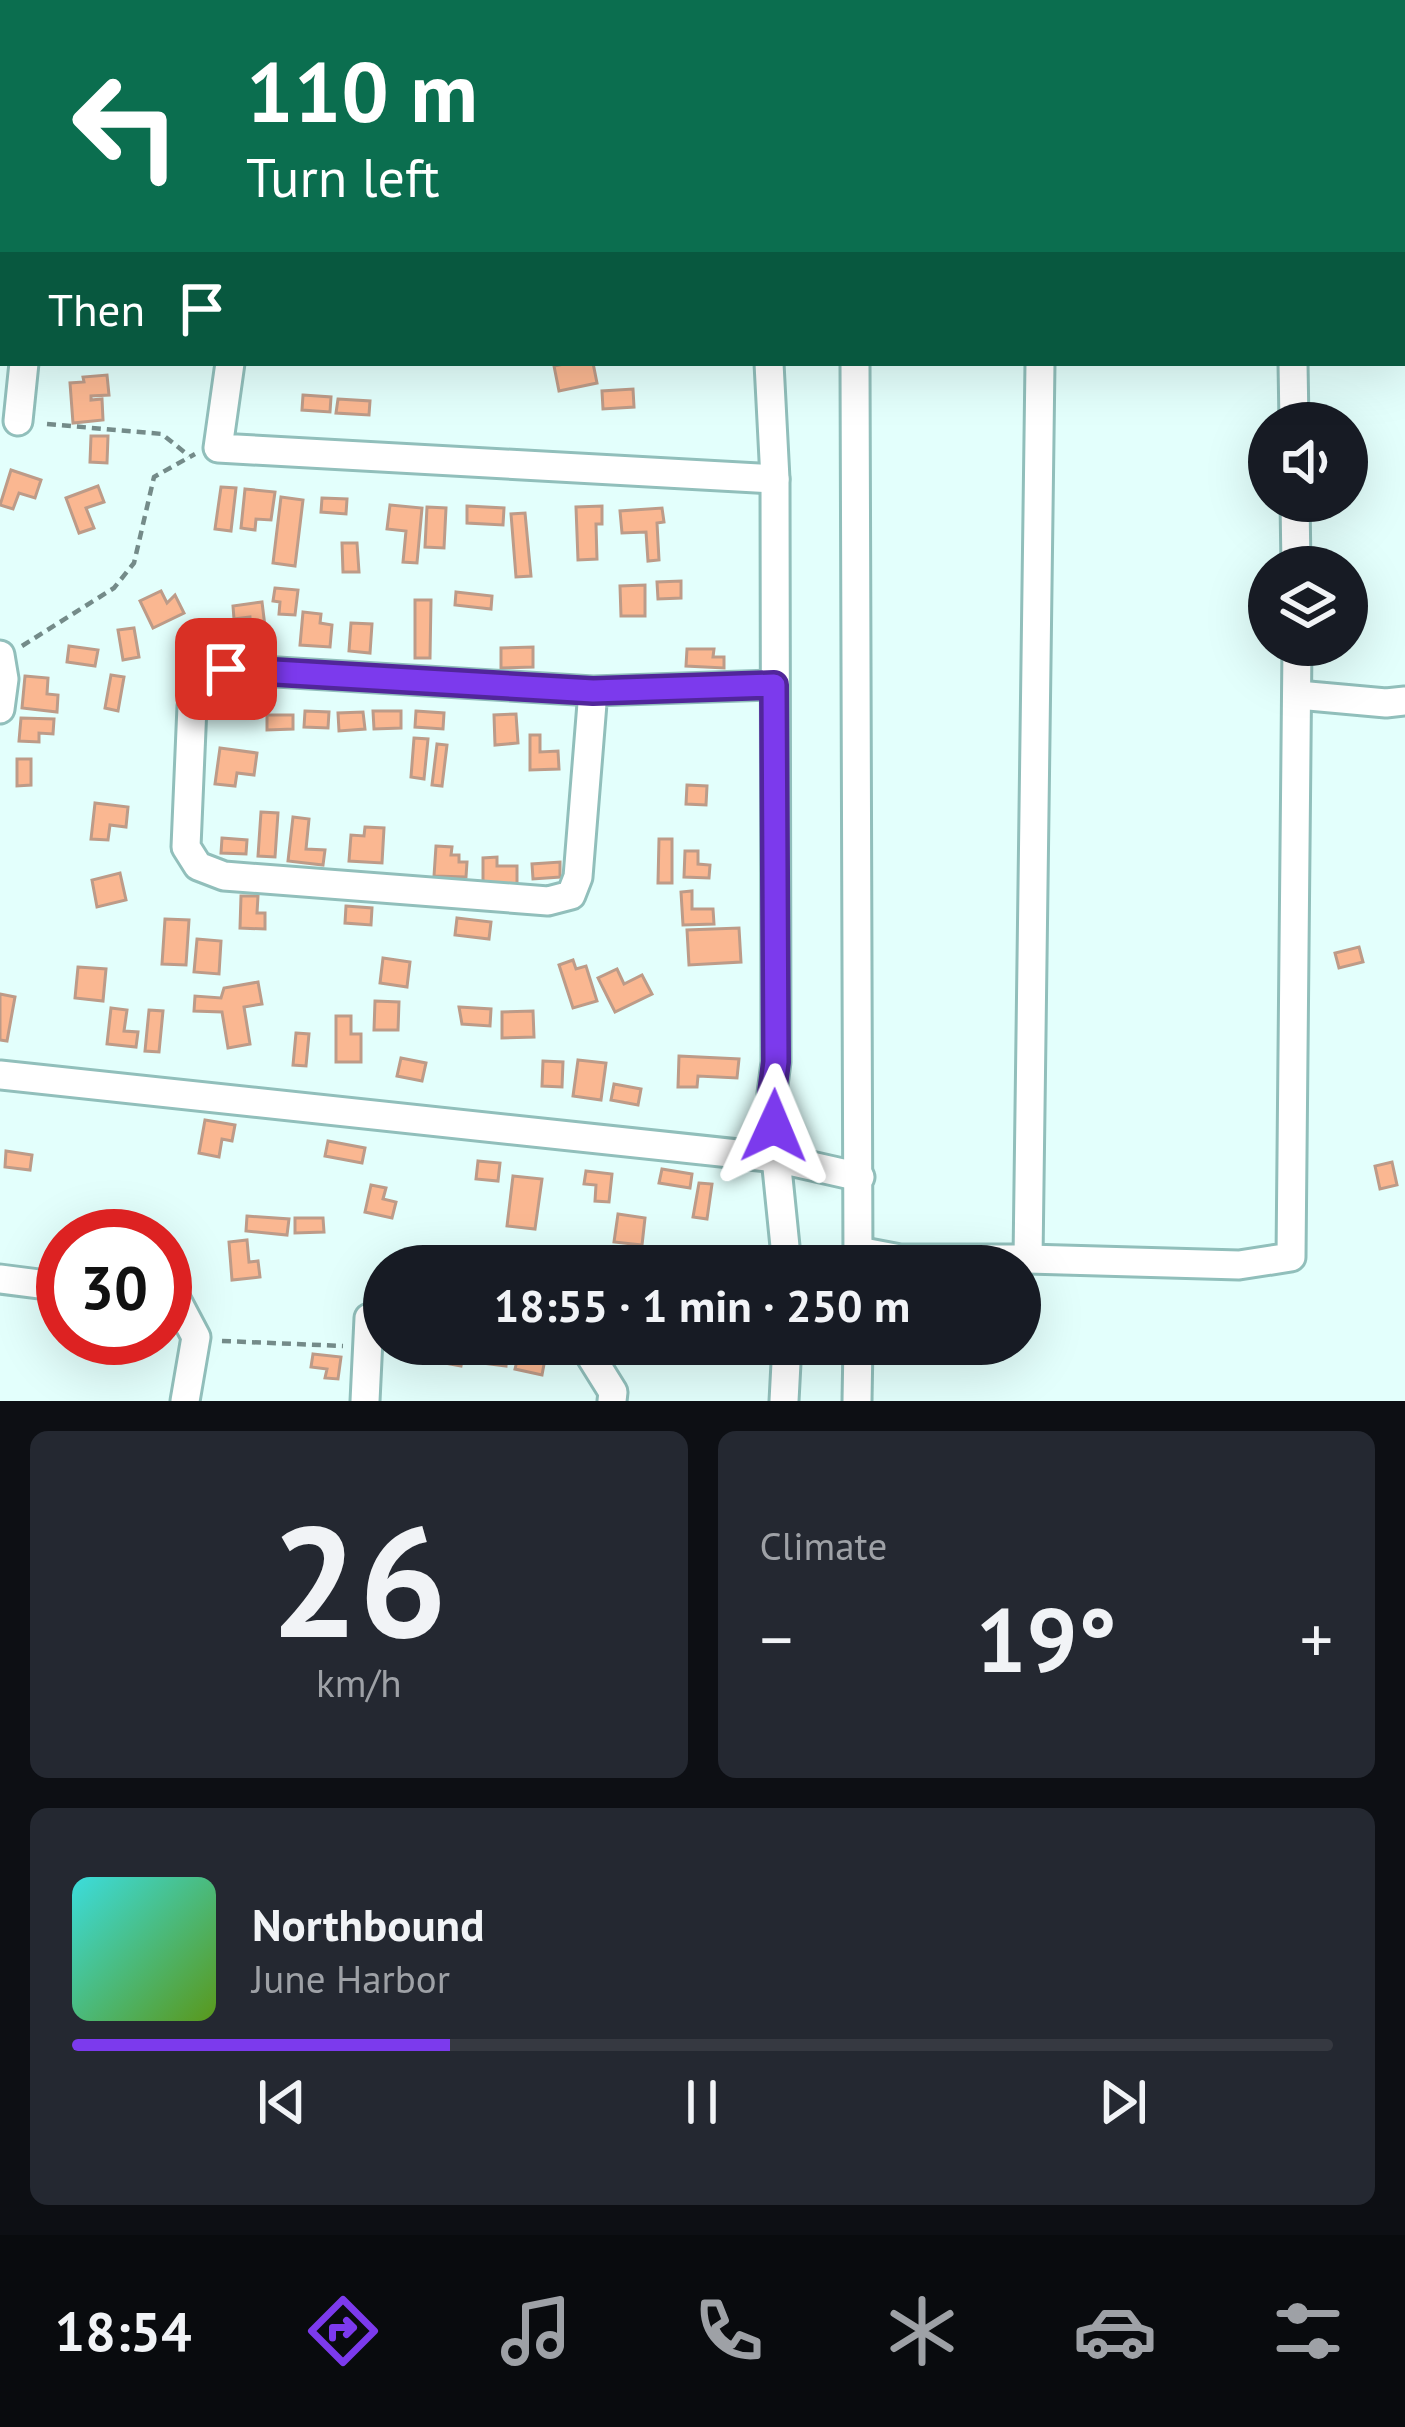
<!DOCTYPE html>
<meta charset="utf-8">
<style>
:root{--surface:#171b24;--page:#242831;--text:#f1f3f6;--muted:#9ea1a6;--line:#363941;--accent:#7c3aed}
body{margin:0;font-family:"PT Sans",sans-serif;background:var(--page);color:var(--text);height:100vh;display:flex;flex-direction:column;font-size:45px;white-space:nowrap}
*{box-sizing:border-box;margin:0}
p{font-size:39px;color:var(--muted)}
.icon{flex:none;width:66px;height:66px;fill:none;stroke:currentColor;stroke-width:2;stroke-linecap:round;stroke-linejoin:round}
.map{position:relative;height:1401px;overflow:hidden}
.details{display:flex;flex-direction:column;gap:30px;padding:30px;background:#0d0f14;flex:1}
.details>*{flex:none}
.banner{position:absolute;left:0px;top:0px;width:1407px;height:366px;box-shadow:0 12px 48px #0002;background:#0b6e4f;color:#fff;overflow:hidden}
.fabs{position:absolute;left:1248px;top:402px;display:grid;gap:24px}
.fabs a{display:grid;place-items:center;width:120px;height:120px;border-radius:50%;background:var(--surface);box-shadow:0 12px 48px #0002;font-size:60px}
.speed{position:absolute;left:36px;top:1209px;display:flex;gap:24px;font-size:60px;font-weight:700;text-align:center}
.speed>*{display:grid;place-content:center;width:156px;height:156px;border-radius:50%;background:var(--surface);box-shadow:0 12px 48px #0002;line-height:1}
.speed .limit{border:18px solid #d22;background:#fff;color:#111}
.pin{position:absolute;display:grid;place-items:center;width:102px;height:102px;color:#fff;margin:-51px;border-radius:24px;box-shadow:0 6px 18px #0006}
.me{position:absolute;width:132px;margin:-66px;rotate:1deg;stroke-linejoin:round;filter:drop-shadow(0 0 9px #0008)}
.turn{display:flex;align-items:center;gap:42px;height:252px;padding:0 48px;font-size:54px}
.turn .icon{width:156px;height:156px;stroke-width:2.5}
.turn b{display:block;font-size:84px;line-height:102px}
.then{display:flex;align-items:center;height:114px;padding:0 48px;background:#0003;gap:24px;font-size:45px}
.big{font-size:90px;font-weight:700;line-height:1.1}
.details .tile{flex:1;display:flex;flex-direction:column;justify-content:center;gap:18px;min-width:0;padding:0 42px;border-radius:18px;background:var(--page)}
.details .dial{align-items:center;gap:0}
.dial b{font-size:156px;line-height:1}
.song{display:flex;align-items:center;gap:36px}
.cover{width:144px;height:144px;border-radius:18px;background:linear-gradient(135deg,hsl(180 70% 55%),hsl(90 70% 35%))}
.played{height:12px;border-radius:6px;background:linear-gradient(90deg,var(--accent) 30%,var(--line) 30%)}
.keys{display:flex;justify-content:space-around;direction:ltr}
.heat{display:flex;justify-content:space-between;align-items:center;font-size:66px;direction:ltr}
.details .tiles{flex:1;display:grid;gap:30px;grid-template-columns:1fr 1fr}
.tile:last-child{grid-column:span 2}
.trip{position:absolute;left:363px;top:1245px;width:678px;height:120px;border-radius:60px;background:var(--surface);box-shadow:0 12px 48px #0002;font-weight:700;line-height:120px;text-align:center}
.dock{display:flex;height:192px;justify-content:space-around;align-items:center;background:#090b0e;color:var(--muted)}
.dock .icon{width:84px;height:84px}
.dock .selected{color:var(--accent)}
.dock b{font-size:54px;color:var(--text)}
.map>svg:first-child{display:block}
.building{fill:#fab791;stroke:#bd9b88;stroke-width:3}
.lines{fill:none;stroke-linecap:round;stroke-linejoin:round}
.service-casing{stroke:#91bfbb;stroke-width:20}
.minor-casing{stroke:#91bfbb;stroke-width:33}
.secondary-casing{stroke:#91bfbb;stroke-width:45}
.path{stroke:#748b89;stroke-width:4.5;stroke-dasharray:9 6;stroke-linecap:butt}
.service{stroke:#fff;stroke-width:14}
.minor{stroke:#fff;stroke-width:27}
.secondary{stroke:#fff;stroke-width:39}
.route-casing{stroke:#51269a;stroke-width:30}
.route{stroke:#7c3aed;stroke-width:21}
</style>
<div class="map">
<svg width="1405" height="1401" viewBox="0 0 1405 1401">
<rect width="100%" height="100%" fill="#e3fffc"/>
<g class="building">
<polygon points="569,363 593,363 597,383 559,391 554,366"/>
<polygon points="107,375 109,395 91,396 91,400 102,399 103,420 73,423 70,383 84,382 83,377"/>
<polygon points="633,389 634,407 603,409 602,391"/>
<polygon points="303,395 331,397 330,412 302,410"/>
<polygon points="338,399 370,401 369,415 336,413"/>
<polygon points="91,436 108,436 107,463 90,462"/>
<polygon points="11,470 41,480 35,498 19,493 13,509 0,505"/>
<polygon points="98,486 104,502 86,508 94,528 79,533 66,498"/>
<polygon points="221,487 236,488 231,531 215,529"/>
<polygon points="245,489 275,492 271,520 256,519 255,530 241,528"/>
<polygon points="281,497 303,500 295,566 273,563"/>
<polygon points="322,498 347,499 346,514 321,512"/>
<polygon points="390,505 422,508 417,563 403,562 406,531 387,529"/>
<polygon points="467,506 504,508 503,525 467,523"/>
<polygon points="602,506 602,524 596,524 597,559 578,560 576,507"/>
<polygon points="427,507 446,508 444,548 425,547"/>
<polygon points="662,508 664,522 657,523 659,560 648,561 646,532 622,533 620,511"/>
<polygon points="525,513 531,576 516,577 511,514"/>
<polygon points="342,543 357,543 359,572 343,572"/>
<polygon points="681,581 681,598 658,599 657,582"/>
<polygon points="645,585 645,616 621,616 620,586"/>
<polygon points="275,588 298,590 295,615 279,614 280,602 273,601"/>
<polygon points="161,591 167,603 175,595 184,613 153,628 140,601"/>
<polygon points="456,592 492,596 491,609 455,605"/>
<polygon points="415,600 431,600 430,658 415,658"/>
<polygon points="262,602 266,635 252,637 250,617 234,619 233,606"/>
<polygon points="303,612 321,614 320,623 332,625 330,647 300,645"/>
<polygon points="351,623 372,624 370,653 349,651"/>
<polygon points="134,628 139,657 123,660 118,630"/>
<polygon points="69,646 98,650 95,666 67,662"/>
<polygon points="533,647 533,667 501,668 501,648"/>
<polygon points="687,649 714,649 713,657 724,657 724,668 686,666"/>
<polygon points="111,675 124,677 118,711 105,708"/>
<polygon points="25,676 48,678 47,694 58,695 57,712 22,708"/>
<polygon points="305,711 329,712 328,728 304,727"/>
<polygon points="373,711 401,711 401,728 374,729"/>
<polygon points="416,711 444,713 443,729 415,727"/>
<polygon points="363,712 365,729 339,731 338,713"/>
<polygon points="516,714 518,743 495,745 494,715"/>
<polygon points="267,715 293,715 293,729 267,730"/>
<polygon points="21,718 54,719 53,734 39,733 39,742 19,741"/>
<polygon points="530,735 540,735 540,752 558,751 559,769 530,770"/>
<polygon points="414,738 428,739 424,779 411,777"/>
<polygon points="437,744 447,745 442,786 432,785"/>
<polygon points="220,748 257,753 254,775 237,773 235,786 215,784"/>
<polygon points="17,759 31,759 31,785 17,786"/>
<polygon points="687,785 707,786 706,805 686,804"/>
<polygon points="95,803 128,807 126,827 110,825 108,840 91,839"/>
<polygon points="261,812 278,813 275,857 258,856"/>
<polygon points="293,817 309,819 306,849 325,850 323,865 288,861"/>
<polygon points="365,827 384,828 382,863 349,861 351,835 364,836"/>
<polygon points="222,838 247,840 246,854 221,853"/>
<polygon points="659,839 672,839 672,883 658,883"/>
<polygon points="436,846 452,847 451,855 459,855 459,862 467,862 466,877 434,876"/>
<polygon points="685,851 698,851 698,864 710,865 709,878 684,877"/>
<polygon points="497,857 497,866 517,866 517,884 483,885 483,858"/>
<polygon points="560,862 560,877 533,879 532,864"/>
<polygon points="120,873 126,900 97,907 92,880"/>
<polygon points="692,891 692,909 713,909 714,924 683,925 681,892"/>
<polygon points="241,896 258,896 257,913 265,913 265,929 240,928"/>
<polygon points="346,906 372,908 371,925 345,923"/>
<polygon points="457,918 491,922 489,939 455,935"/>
<polygon points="165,919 189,920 186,965 162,964"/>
<polygon points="739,928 741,962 689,965 687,930"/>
<polygon points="197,939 221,941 219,974 194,972"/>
<polygon points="1359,947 1363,962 1339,968 1335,953"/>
<polygon points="383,958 410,962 407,987 380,983"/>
<polygon points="573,960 576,969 586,966 597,1001 573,1008 559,965"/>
<polygon points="78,967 106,969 103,1001 75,998"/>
<polygon points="617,969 624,984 642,975 652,994 615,1012 598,978"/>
<polygon points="258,982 262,1004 244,1007 250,1044 228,1048 222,1012 194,1011 195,996 221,998 224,988"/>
<polygon points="0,994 15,997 7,1041 0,1040"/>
<polygon points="375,1001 399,1002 398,1030 374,1030"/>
<polygon points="459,1007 491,1009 490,1026 462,1024"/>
<polygon points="111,1008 127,1010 124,1031 138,1032 136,1047 107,1044"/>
<polygon points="149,1010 163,1011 159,1052 145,1051"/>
<polygon points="533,1011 534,1037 502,1038 502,1012"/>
<polygon points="336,1016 351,1016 351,1034 361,1034 361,1062 336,1062"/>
<polygon points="296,1033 309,1034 306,1066 293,1065"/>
<polygon points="679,1056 739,1059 737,1078 698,1076 697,1087 678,1087"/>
<polygon points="401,1058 426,1063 422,1081 397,1076"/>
<polygon points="578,1060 606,1063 601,1100 573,1096"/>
<polygon points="543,1061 563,1062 562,1087 542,1086"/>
<polygon points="614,1084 641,1089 638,1105 611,1100"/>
<polygon points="205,1120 235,1125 232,1141 222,1139 219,1157 199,1153"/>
<polygon points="328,1141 365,1148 362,1163 325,1156"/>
<polygon points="6,1151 32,1155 30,1170 5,1167"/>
<polygon points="478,1161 500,1163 498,1181 476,1179"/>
<polygon points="1392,1162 1397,1185 1380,1189 1375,1166"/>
<polygon points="662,1169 692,1174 690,1188 659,1183"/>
<polygon points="586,1171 612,1174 609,1202 595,1201 596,1185 584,1184"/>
<polygon points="513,1176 542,1179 535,1229 507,1226"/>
<polygon points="699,1183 712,1184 707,1219 693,1217"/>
<polygon points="371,1185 386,1188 383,1199 396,1202 392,1218 365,1212"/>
<polygon points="618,1214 645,1218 642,1245 614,1242"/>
<polygon points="247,1216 289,1219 287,1235 246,1231"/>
<polygon points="295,1218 323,1218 324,1232 295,1233"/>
<polygon points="247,1240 249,1262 258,1261 260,1277 232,1280 229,1242"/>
<polygon points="438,1345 464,1350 461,1366 434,1361"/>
<polygon points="476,1346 507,1350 506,1366 474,1362"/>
<polygon points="519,1353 545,1359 542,1375 515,1369"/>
<polygon points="313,1354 341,1357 338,1379 325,1378 327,1369 311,1367"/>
</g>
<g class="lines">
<defs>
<polyline id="service" points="1377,0 1381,3"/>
<g id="minor">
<polyline points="384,0 395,3"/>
<polyline points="749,0 750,3"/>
<polyline points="853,0 853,3"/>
<polyline points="60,3 60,0"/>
<polyline points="282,3 283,0"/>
<polyline points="1045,3 1045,0"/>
<polyline points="230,363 218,448 775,479"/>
<polyline points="855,363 858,1266"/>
<polyline points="1293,363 1294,423"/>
<polyline points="18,421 24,363"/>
<polyline points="1295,501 1296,567"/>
<polyline points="0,655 4,679 0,709"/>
<polyline points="593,691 578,877 571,895 548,901 224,876 198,866 186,847 192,706 202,681 227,669 593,691 774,685"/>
<polyline points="1298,695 1386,703 1405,701"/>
<polyline points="0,1075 776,1158 772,1093 776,1062 775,479 769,363"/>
<polyline points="858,1251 900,1259 1028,1259 1239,1265 1291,1257 1297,645"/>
<polyline points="1028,1259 1040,363"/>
<polyline points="787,1266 776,1158 860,1177"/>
<polyline points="0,1279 63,1287"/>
<polyline points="165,1300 177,1301 196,1337 185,1401"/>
<polyline points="564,1344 585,1347 613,1392 612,1401"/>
<polyline points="365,1401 369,1318 384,1320"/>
<polyline points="784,1401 787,1344"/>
<polyline points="857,1401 858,1344"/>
</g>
<g id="secondary">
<polyline points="1123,0 1152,3"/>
<polyline points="1404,29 1405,29"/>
</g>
</defs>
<use href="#service" class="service-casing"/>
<use href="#minor" class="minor-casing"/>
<use href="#secondary" class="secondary-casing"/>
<g class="path">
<polyline points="47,424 162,434 189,456"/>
<polyline points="22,646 114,588 134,563 154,477 195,454"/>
<polyline points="222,1341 343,1346"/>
</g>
<use href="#service" class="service"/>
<use href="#minor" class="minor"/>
<use href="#secondary" class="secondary"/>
</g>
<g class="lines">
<defs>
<polyline id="route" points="226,669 593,691 774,685 776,1062 772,1093 774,1126"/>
</defs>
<use href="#route" class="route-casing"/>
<use href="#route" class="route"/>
</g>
</svg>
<div class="fabs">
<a><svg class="icon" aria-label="sound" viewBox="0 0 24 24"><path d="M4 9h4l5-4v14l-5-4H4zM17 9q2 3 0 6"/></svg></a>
<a><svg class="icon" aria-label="layers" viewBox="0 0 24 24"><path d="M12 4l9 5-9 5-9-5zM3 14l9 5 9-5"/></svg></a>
</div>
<div class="speed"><div class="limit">30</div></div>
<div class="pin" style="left:226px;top:669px;background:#d93025"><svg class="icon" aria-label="arrive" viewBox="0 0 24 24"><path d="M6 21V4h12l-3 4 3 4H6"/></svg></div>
<svg class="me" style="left:774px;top:1126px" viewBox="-20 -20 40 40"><path d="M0-17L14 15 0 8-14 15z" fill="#7c3aed" stroke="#fff" stroke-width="4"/></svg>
<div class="trip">18:55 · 1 min · 250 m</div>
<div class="banner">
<div class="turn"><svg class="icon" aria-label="left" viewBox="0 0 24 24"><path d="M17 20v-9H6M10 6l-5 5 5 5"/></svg><div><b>110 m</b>Turn left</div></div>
<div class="then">Then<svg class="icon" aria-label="arrive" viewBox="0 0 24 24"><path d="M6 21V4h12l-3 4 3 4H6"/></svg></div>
</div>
</div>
<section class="details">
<div class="tiles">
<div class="tile dial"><b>26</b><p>km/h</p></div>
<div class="tile"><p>Climate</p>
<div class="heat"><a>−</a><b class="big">19°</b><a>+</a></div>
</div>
<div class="tile">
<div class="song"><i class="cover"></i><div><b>Northbound</b><p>June Harbor</p></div></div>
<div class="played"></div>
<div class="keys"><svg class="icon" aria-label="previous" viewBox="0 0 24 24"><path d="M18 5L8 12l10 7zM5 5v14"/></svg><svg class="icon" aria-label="pause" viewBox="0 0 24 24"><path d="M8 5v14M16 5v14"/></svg><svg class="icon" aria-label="next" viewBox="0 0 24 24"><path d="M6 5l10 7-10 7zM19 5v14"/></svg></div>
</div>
</div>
</section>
<nav class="dock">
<b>18:54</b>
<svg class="icon selected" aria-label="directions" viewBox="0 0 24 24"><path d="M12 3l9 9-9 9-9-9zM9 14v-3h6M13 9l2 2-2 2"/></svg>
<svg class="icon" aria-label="music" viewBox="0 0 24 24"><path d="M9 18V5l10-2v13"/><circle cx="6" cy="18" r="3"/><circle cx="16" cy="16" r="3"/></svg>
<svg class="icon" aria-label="phone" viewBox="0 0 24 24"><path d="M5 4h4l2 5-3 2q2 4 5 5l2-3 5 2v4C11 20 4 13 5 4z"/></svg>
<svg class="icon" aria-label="climate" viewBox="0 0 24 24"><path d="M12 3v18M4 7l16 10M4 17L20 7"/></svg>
<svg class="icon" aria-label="car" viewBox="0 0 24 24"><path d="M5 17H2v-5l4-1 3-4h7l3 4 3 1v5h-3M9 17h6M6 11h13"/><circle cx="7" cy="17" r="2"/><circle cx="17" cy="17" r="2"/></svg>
<svg class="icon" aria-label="filters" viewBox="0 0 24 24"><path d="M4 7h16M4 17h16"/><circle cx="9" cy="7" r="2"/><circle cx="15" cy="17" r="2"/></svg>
</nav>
